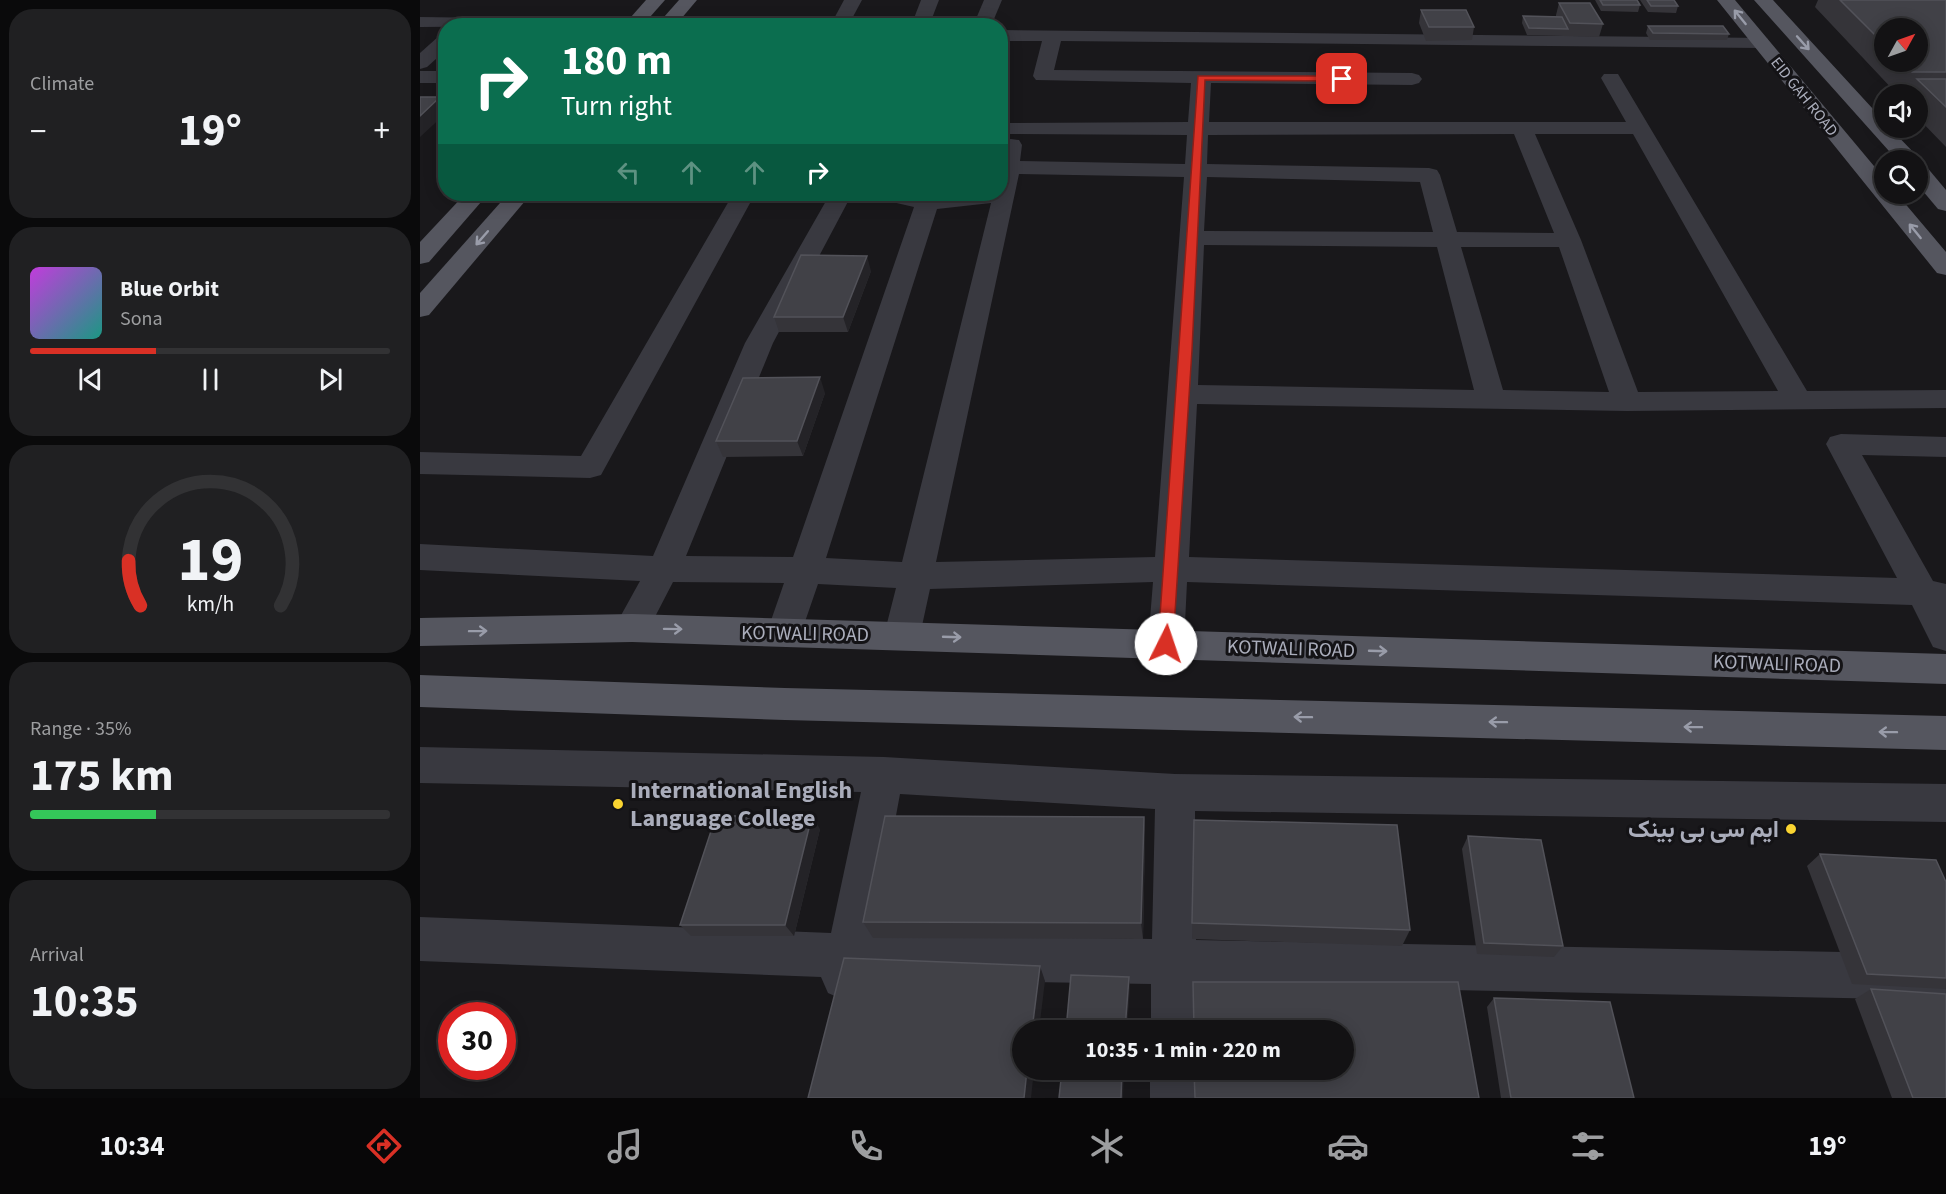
<!DOCTYPE html>
<meta charset="utf-8">
<style>
:root{--surface:#131214;--page:#202022;--text:#f1f3f6;--muted:#9d9ea0;--line:#323234;--accent:#d93025}
body{margin:0;font-family:"Source Sans 3",Vazirmatn,sans-serif;background:var(--page);color:var(--text);height:100vh;display:flex;flex-direction:column;font-size:22px;white-space:nowrap}
*{box-sizing:border-box;margin:0}
p{font-size:20px;color:var(--muted)}
.icon{flex:none;width:33px;height:33px;fill:none;stroke:currentColor;stroke-width:2;stroke-linecap:round;stroke-linejoin:round}
.map{position:relative;flex:1;overflow:hidden}
.sheet{display:flex;flex-direction:column;gap:9px;padding:9px;background:#0a0a0b;width:420px}
.sheet>*{flex:none}
.guide{position:absolute;left:18px;top:18px;width:570px;height:183px;border-radius:24px;box-shadow:0 3px 15px #0003,0 0 0 2px var(--line);background:#0b6e4f;color:#fff;overflow:hidden}
.needle{width:39px;rotate:50deg}
.controls{position:absolute;left:1454px;top:18px;display:grid;gap:12px}
.controls a{display:grid;place-items:center;width:54px;height:54px;border-radius:50%;background:var(--surface);box-shadow:0 3px 15px #0003,0 0 0 2px var(--line);font-size:30px}
.speed{position:absolute;left:18px;top:1002px;display:flex;gap:12px;font-size:30px;font-weight:700;text-align:center}
.speed>*{display:grid;place-content:center;width:78px;height:78px;border-radius:50%;background:var(--surface);box-shadow:0 3px 15px #0003,0 0 0 2px var(--line);line-height:1}
.speed .limit{border:9px solid #d22;background:#fff;color:#111}
.pin{position:absolute;display:grid;place-items:center;width:51px;height:51px;color:#fff;margin:-26px;border-radius:12px;box-shadow:0 3px 9px #0006}
.me{position:absolute;width:66px;margin:-33px;rotate:4deg;stroke-linejoin:round;filter:drop-shadow(0 0 4px #0008)}
.turn{display:flex;align-items:center;gap:21px;height:126px;padding:0 24px;font-size:27px}
.turn .icon{width:78px;height:78px;stroke-width:2.5}
.turn b{display:block;font-size:42px;line-height:51px}
.lanes{display:flex;align-items:center;height:57px;padding:0 24px;background:#0003;justify-content:center;gap:30px;direction:ltr}
.lanes .off{opacity:.35}
.big{font-size:45px;font-weight:700;line-height:1.1}
.sheet .tile{flex:1;display:flex;flex-direction:column;justify-content:center;gap:9px;min-width:0;padding:0 21px;border-radius:24px;background:var(--page)}
.sheet .dial{align-items:center;gap:0}
.dial svg{height:156px;overflow:visible;fill:none;stroke:var(--line);stroke-width:7;stroke-linecap:round;text-anchor:middle}
.dial text{fill:var(--text);stroke:none}
.song{display:flex;align-items:center;gap:18px}
.cover{width:72px;height:72px;border-radius:9px;background:linear-gradient(135deg,hsl(290 70% 55%),hsl(170 70% 35%))}
.played{height:6px;border-radius:3px;background:linear-gradient(90deg,var(--accent) 35%,var(--line) 35%)}
.keys{display:flex;justify-content:space-around;direction:ltr}
.heat{display:flex;justify-content:space-between;align-items:center;font-size:33px;direction:ltr}
.charge{height:9px;border-radius:4px;background:linear-gradient(90deg,#34c759 35%,var(--line) 0)}
.trip{position:absolute;left:592px;top:1020px;width:342px;height:60px;border-radius:30px;background:var(--surface);box-shadow:0 3px 15px #0003,0 0 0 2px var(--line);font-weight:700;line-height:60px;text-align:center}
.dock{display:flex;height:96px;justify-content:space-around;align-items:center;background:#080708;color:var(--muted)}
.dock .icon{width:42px;height:42px}
.dock .current{color:var(--accent)}
.dock b{font-size:27px;color:var(--text)}
main{display:flex;flex:1;min-height:0}
.map>svg:first-child{display:block}
.lines{fill:none;stroke-linecap:round;stroke-linejoin:round}
.minor{fill:#393940;fill-rule:evenodd}
.major{fill:#55565f;fill-rule:evenodd}
.wall{fill:#353439;fill-rule:evenodd}
.shaded-wall{fill:#242327}
.building{fill:#414147;stroke:#525259;stroke-width:1.5}
.oneway{stroke:#999ca9}
.route{fill:#d93025;stroke:#8d1f18;stroke-width:1.5}
.poi-dot{fill:#fad431;stroke:#141316;stroke-width:2}
.labels{text-anchor:middle;stroke-width:6;stroke-linejoin:round;paint-order:stroke}
.far-street-label{font-size:16px;fill:#aaadbb;stroke:#141316}
.street-label{font-size:20px;fill:#aaadbb;stroke:#141316}
.near-poi-label{font-size:24px;font-weight:bold;fill:#aaadbb;stroke:#141316;text-anchor:start}
</style>
<main>
<section class="sheet">
<div class="tile"><p>Climate</p>
<div class="heat"><a>−</a><b class="big">19°</b><a>+</a></div>
</div>
<div class="tile">
<div class="song"><i class="cover"></i><div><b>Blue Orbit</b><p>Sona</p></div></div>
<div class="played"></div>
<div class="keys"><svg class="icon" aria-label="previous" viewBox="0 0 24 24"><path d="M18 5L8 12l10 7zM5 5v14"/></svg><svg class="icon" aria-label="pause" viewBox="0 0 24 24"><path d="M8 5v14M16 5v14"/></svg><svg class="icon" aria-label="next" viewBox="0 0 24 24"><path d="M6 5l10 7-10 7zM19 5v14"/></svg></div>
</div>
<div class="tile dial"><svg viewBox="0 0 100 80">
<path d="M14 69A42 42 0 1 1 86 69"/>
<path d="M14 69A42 42 0 0 1 8 46" stroke="#d93025"/>
<text x="50" y="56" font-size="32" font-weight="700">19</text>
<text x="50" y="72" font-size="11">km/h</text>
</svg></div>
<div class="tile"><p>Range · 35%</p><b class="big">175 km</b><div class="charge"></div></div>
<div class="tile"><p>Arrival</p><b class="big">10:35</b></div>
</section>
<div class="map">
<svg width="1526" height="1098" viewBox="0 0 1526 1098">
<rect width="100%" height="100%" fill="#19181b"/>
<g class="lines">
<g class="minor">
<polygon points="424,0 442,0 428,26 410,26"/>
<polygon points="501,0 519,0 509,26 491,26"/>
<polygon points="564,0 582,0 571,26 553,26"/>
<polygon points="0,17 213,20 219,21 222,25 0,27"/>
<path d="M580 30 1347 38 1349 42 1347 46 1340 48 641 41 634 70 992 73 999 75 1002 79 999 83 992 85 791 83 789 122H1206L1181 78 1184 74H1198L1387 391 1526 390V408L1207 411 777 404 769 557 1477 578 1406 444 1410 437 1421 434 1526 437V457L1442 455 1513 581 1526 584V651L1513 647 1492 605 767 582 764 644 759 654 746 659 733 654 728 644 733 582 510 589 500 635 495 645 482 649 469 645 464 635 476 588 398 584 378 642 365 646 352 642 347 632 364 583 253 582 224 638 212 642 200 638 194 628 220 581 0 570V544L233 556 325 343 410 194H432L353 343 266 556 373 557 494 207 459 199 456 194H496L507 196 580 194V145L583 140 591 139 599 140 602 145 600 161 765 164 767 135 580 134V124L586 123 768 122 771 83 616 80 613 76 622 41H580ZM1094 134 1134 233 1037 232 1020 175 1017 170 1009 168 787 164 788 135ZM1115 134H1213L1358 391 1218 392 1161 240ZM599 174 764 177 735 557 516 562ZM787 177 1000 182 1013 232 784 231ZM571 203 482 562 406 558 517 209ZM784 245 1017 247 1054 390 778 385ZM1041 247H1139L1189 392 1083 390Z"/>
<polygon points="26,35 26,50 7,67 0,69 0,53 19,36"/>
<rect x="0" y="71" width="26" height="12"/>
<polygon points="313,194 335,194 181,475 170,478 0,474 0,452 161,456"/>
<path d="M0 747 464 757 755 774 1526 784V822L775 811 776 940 1526 954V1000L777 985V1030H731V984L446 979 440 993 424 1000 408 993 401 977 0 961V917L411 933 441 792 0 783ZM480 794 735 809 732 939 454 934Z"/>
<rect x="730" y="1070" width="48" height="28"/>
</g>
<g class="major">
<polygon points="226,0 245,0 222,26 203,26"/>
<polygon points="259,0 277,0 255,26 236,26"/>
<polygon points="1297,0 1315,0 1464,178 1464,194 1477,194 1526,252 1526,275 1517,273"/>
<polygon points="1334,0 1353,0 1464,121 1464,128 1470,128 1496,155 1499,160 1497,163 1497,160 1477,160"/>
<polygon points="1497,163 1505,165 1526,190 1526,211 1518,209 1497,184"/>
<polygon points="45,194 68,194 9,262 0,264 0,242"/>
<polygon points="88,194 111,194 9,315 0,317 0,293"/>
<polygon points="212,614 1526,654 1526,684 212,642 0,646 0,618"/>
<polygon points="0,675 365,688 1526,716 1526,750 365,720 0,707"/>
</g>
</g>
<g class="wall">
<polygon points="1175,0 1217,0 1220,5 1218,12 1181,11"/>
<polygon points="1220,0 1254,0 1258,6 1256,13 1228,12"/>
<path d="M1398 0H1526V147L1497 117V94H1477L1395 7ZM1464 28 1497 62H1464Z"/>
<polygon points="1139,3 1183,24 1179,37 1107,35 1102,23 1103,16 1136,16 1136,15"/>
<polygon points="1001,10 1054,27 1052,40 1006,41 999,23"/>
<polygon points="1228,26 1309,34 1307,40 1230,40 1226,33"/>
<polygon points="451,271 428,332 359,332 354,317"/>
<polygon points="405,393 383,456 303,457 296,441"/>
<polygon points="724,817 725,835 723,939 453,938 443,922"/>
<polygon points="774,820 990,930 982,946 772,939"/>
<polygon points="400,829 374,936 271,936 260,925"/>
<polygon points="1048,836 1143,946 1134,957 1057,954 1042,849"/>
<polygon points="1400,854 1526,882 1526,989 1432,984 1387,866"/>
<polygon points="1451,989 1526,1098 1472,1098 1435,999"/>
<polygon points="1074,998 1214,1098 1081,1098 1067,1007"/>
</g>
<g class="shaded-wall">
<polygon points="20,97 26,106 26,113 0,137 0,116"/>
<polygon points="447,256 451,271 428,332 423,317"/>
<polygon points="400,377 405,393 383,456 377,441"/>
<polygon points="392,816 400,829 374,936 365,925"/>
<polygon points="724,817 725,835 723,939 721,923"/>
<polygon points="620,966 625,981 619,1030 612,1030"/>
<polygon points="709,977 710,987 707,1030 705,1030"/>
<polygon points="607,1070 614,1070 611,1098 604,1098"/>
<polygon points="702,1070 704,1070 703,1098 701,1098"/>
</g>
<g class="building">
<polygon points="1180,0 1217,0 1220,5 1183,5"/>
<polygon points="1227,0 1254,0 1258,6 1231,6"/>
<polygon points="1420,0 1526,0 1526,72 1492,72 1482,62 1497,62 1497,28 1464,28 1464,44"/>
<polygon points="1139,3 1170,3 1183,24 1150,23"/>
<polygon points="1001,10 1046,10 1054,27 1009,27"/>
<polygon points="1103,16 1142,17 1148,29 1109,28"/>
<polygon points="1228,26 1303,26 1309,34 1233,33"/>
<polygon points="1497,79 1526,79 1526,107"/>
<polygon points="0,97 20,97 0,116"/>
<polygon points="381,255 447,256 423,317 354,317"/>
<polygon points="400,377 377,441 296,441 323,378"/>
<polygon points="296,816 392,816 365,925 260,925"/>
<polygon points="465,816 724,817 721,923 443,922"/>
<polygon points="774,820 977,825 990,930 772,923"/>
<polygon points="1048,836 1121,840 1143,946 1064,943"/>
<polygon points="1400,854 1516,860 1526,882 1526,978 1447,974"/>
<polygon points="424,958 620,966 612,1030 603,1030 603,1070 607,1070 604,1098 388,1098"/>
<polygon points="651,975 709,977 705,1030 646,1030"/>
<polygon points="773,982 1038,982 1059,1098 775,1098 774,1070 924,1070 924,1030 774,1030"/>
<polygon points="1451,989 1526,994 1526,1098 1493,1098"/>
<polygon points="1074,998 1190,1002 1214,1098 1091,1098"/>
<polygon points="642,1070 702,1070 701,1098 639,1098"/>
</g>
<defs><path id="oneway-shaft" d="M-6 0H5M1.5-3L5.5 0L1.5 3" fill="none" stroke-width="1.6" stroke-linecap="round" stroke-linejoin="round" transform="scale(1.5)"/></defs>
<g class="oneway">
<use href="#oneway-shaft" transform="translate(1320 17) rotate(-129)"/>
<use href="#oneway-shaft" transform="translate(1383 43) rotate(48)"/>
<use href="#oneway-shaft" transform="translate(1495 231) rotate(-129)"/>
<use href="#oneway-shaft" transform="translate(62 238) rotate(131)"/>
<use href="#oneway-shaft" transform="translate(253 629) rotate(1)"/>
<use href="#oneway-shaft" transform="translate(58 631) rotate(-1)"/>
<use href="#oneway-shaft" transform="translate(532 637) rotate(2)"/>
<use href="#oneway-shaft" transform="translate(958 651) rotate(2)"/>
<use href="#oneway-shaft" transform="translate(883 717) rotate(-179)"/>
<use href="#oneway-shaft" transform="translate(1078 722) rotate(-179)"/>
<use href="#oneway-shaft" transform="translate(1273 727) rotate(-179)"/>
<use href="#oneway-shaft" transform="translate(1468 732) rotate(-179)"/>
</g>
<polygon class="route" points="778,76 922,76 926,79 922,81 785,80 772,350 753,644 751,648 740,648 738,644"/>
<g class="poi-dot">
<circle cx="198" cy="804" r="6"/>
<circle cx="1371" cy="829" r="6"/>
</g>
<g class="labels">
<g class="far-street-label">
<text transform="translate(1385 96) rotate(51)" y="6">EID GAH ROAD</text>
</g>
<g class="street-label">
<text transform="translate(385 633) rotate(1)" y="7">KOTWALI ROAD</text>
<text transform="translate(871 648) rotate(2)" y="7">KOTWALI ROAD</text>
<text transform="translate(1357 663) rotate(2)" y="7">KOTWALI ROAD</text>
</g>
<g class="near-poi-label">
<text x="210" y="798">International English<tspan x="210" dy="28">Language College</tspan></text>
<text x="1359" y="837" text-anchor="end">ایم سی بی بینک</text>
</g>
</g>
</svg>
<div class="controls">
<a><svg class="needle" viewBox="-14 -14 28 28"><path d="M0-13l5 13h-10z" fill="#e53935"/><path d="M0 13l5-13h-10z" fill="#9d9ea0"/></svg></a>
<a><svg class="icon" aria-label="sound" viewBox="0 0 24 24"><path d="M4 9h4l5-4v14l-5-4H4zM17 9q2 3 0 6"/></svg></a>
<a><svg class="icon" aria-label="search" viewBox="0 0 24 24"><circle cx="10" cy="10" r="6"/><path d="M15 15l6 6"/></svg></a>
</div>
<div class="speed"><div class="limit">30</div></div>
<div class="pin" style="left:922px;top:79px;background:#d93025"><svg class="icon" aria-label="arrive" viewBox="0 0 24 24"><path d="M6 21V4h12l-3 4 3 4H6"/></svg></div>
<svg class="me" style="left:746px;top:644px" viewBox="-20 -20 40 40"><circle r="19" fill="#fff"/><path d="M0-13L10 11 0 6-10 11z" fill="#d93025"/></svg>
<div class="trip">10:35 · 1 min · 220 m</div>
<div class="guide">
<div class="turn"><svg class="icon" aria-label="right" viewBox="0 0 24 24"><path d="M7 20v-9h11M14 6l5 5-5 5"/></svg><div><b>180 m</b>Turn right</div></div>
<div class="lanes"><svg class="icon off" aria-label="left" viewBox="0 0 24 24"><path d="M17 20v-9H6M10 6l-5 5 5 5"/></svg><svg class="icon off" aria-label="ahead" viewBox="0 0 24 24"><path d="M12 20V5M6 11l6-6 6 6"/></svg><svg class="icon off" aria-label="ahead" viewBox="0 0 24 24"><path d="M12 20V5M6 11l6-6 6 6"/></svg><svg class="icon" aria-label="right" viewBox="0 0 24 24"><path d="M7 20v-9h11M14 6l5 5-5 5"/></svg></div>
</div>
</div>
</main>
<nav class="dock">
<b>10:34</b>
<svg class="icon current" aria-label="directions" viewBox="0 0 24 24"><path d="M12 3l9 9-9 9-9-9zM9 14v-3h6M13 9l2 2-2 2"/></svg>
<svg class="icon" aria-label="music" viewBox="0 0 24 24"><path d="M9 18V5l10-2v13"/><circle cx="6" cy="18" r="3"/><circle cx="16" cy="16" r="3"/></svg>
<svg class="icon" aria-label="phone" viewBox="0 0 24 24"><path d="M5 4h4l2 5-3 2q2 4 5 5l2-3 5 2v4C11 20 4 13 5 4z"/></svg>
<svg class="icon" aria-label="climate" viewBox="0 0 24 24"><path d="M12 3v18M4 7l16 10M4 17L20 7"/></svg>
<svg class="icon" aria-label="car" viewBox="0 0 24 24"><path d="M5 17H2v-5l4-1 3-4h7l3 4 3 1v5h-3M9 17h6M6 11h13"/><circle cx="7" cy="17" r="2"/><circle cx="17" cy="17" r="2"/></svg>
<svg class="icon" aria-label="filters" viewBox="0 0 24 24"><path d="M4 7h16M4 17h16"/><circle cx="9" cy="7" r="2"/><circle cx="15" cy="17" r="2"/></svg>
<b>19°</b>
</nav>
